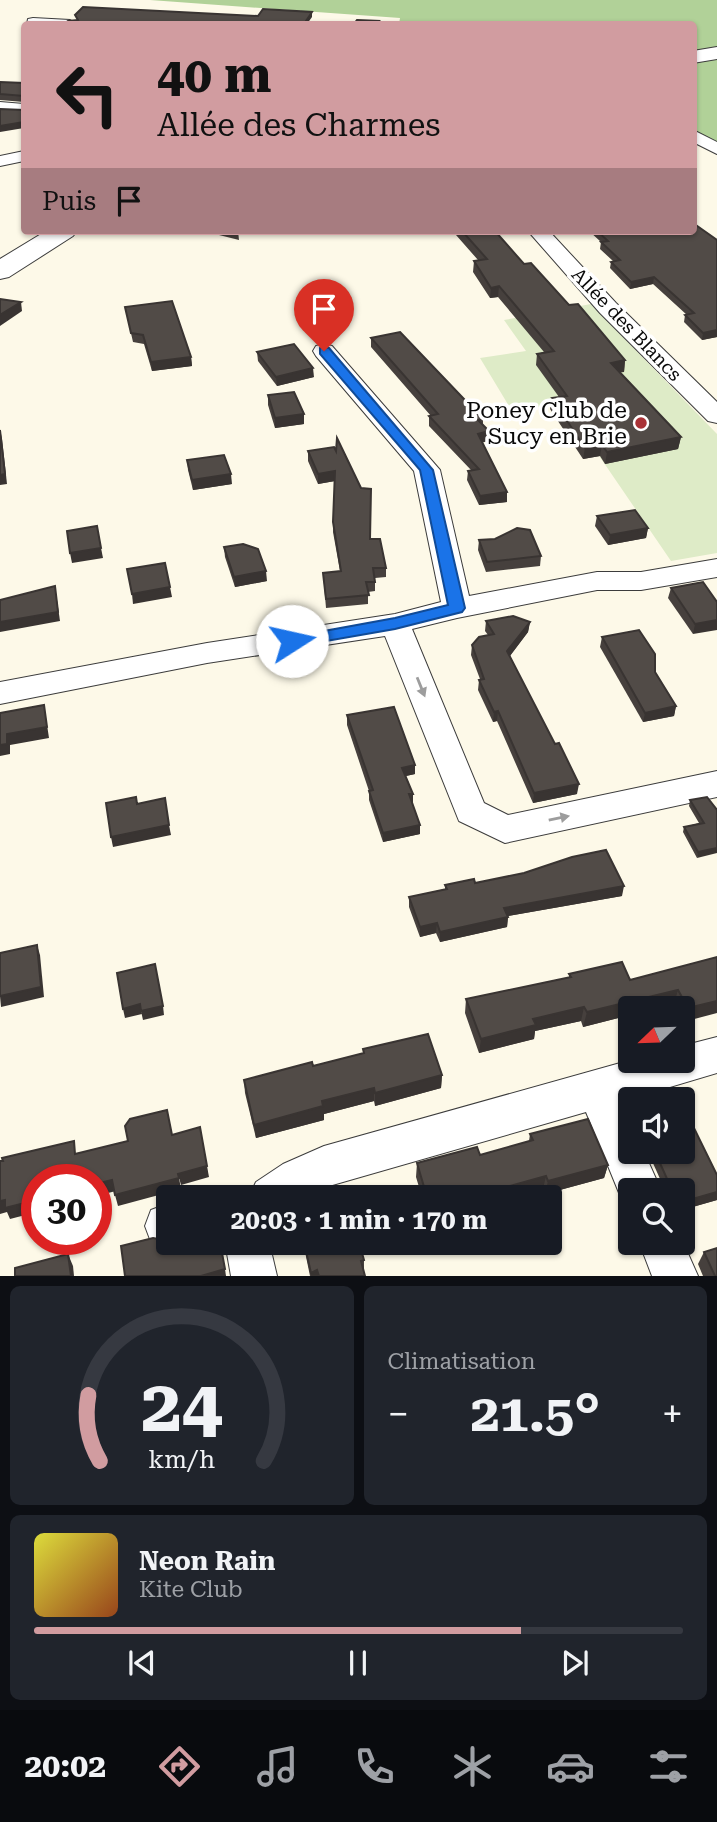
<!DOCTYPE html>
<html lang="fr">
<meta charset="utf-8">
<style>
:root{--surface:#171b24;--page:#20242c;--text:#f1f3f6;--muted:#9ea1a6;--line:#363941;--accent:#d19ca0}
body{margin:0;font-family:"Roboto Serif",serif;background:var(--page);color:var(--text);height:100vh;display:flex;flex-direction:column;font-size:26px;white-space:nowrap}
*{box-sizing:border-box;margin:0}
p{font-size:23px;color:var(--muted)}
.icon{flex:none;width:38px;height:38px;fill:none;stroke:currentColor;stroke-width:2;stroke-linecap:round;stroke-linejoin:round}
.map{position:relative;height:1276px;overflow:hidden}
.sheet{display:flex;flex-direction:column;gap:10px;padding:10px;background:#0d0f14;flex:1}
.sheet>*{flex:none}
.banner{position:absolute;left:21px;top:21px;width:676px;height:214px;border-radius:7px;box-shadow:0 2px 5px #0004;background:#d19ca0;color:#111;overflow:hidden}
.needle{width:46px;rotate:247deg}
.buttons{position:absolute;left:618px;top:996px;display:grid;gap:14px}
.buttons a{display:grid;place-items:center;width:77px;height:77px;border-radius:7px;background:var(--surface);box-shadow:0 2px 5px #0004;font-size:35px}
.speed{position:absolute;left:21px;top:1164px;display:flex;gap:14px;font-size:35px;font-weight:700;text-align:center}
.speed>*{display:grid;place-content:center;width:91px;height:91px;border-radius:50%;background:var(--surface);box-shadow:0 2px 5px #0004;line-height:1}
.speed .limit{border:10px solid #d22;background:#fff;color:#111}
.pin{position:absolute;display:grid;place-items:center;width:60px;height:60px;color:#fff;margin:-72px -30px;border-radius:50% 50% 50% 0;rotate:-45deg;box-shadow:0 0 7px #0007}
.pin .icon{rotate:45deg}
.me{position:absolute;width:77px;margin:-38px;rotate:80deg;stroke-linejoin:round;filter:drop-shadow(0 0 5px #0008)}
.turn{display:flex;align-items:center;gap:24px;height:147px;padding:0 21px;font-size:32px}
.turn .icon{width:91px;height:91px;stroke-width:2.5}
.turn b{display:block;font-size:49px;line-height:60px}
.then{display:flex;align-items:center;height:66px;padding:0 21px;background:#0003;gap:14px;font-size:26px}
.big{font-size:52px;font-weight:700;line-height:1.1}
.sheet .tile{flex:1;display:flex;flex-direction:column;justify-content:center;gap:10px;min-width:0;padding:0 24px;border-radius:10px;background:var(--page)}
.sheet .dial{align-items:center;gap:0}
.dial svg{height:182px;overflow:visible;fill:none;stroke:var(--line);stroke-width:7;stroke-linecap:round;text-anchor:middle}
.dial text{fill:var(--text);stroke:none}
.song{display:flex;align-items:center;gap:21px}
.cover{width:84px;height:84px;border-radius:10px;background:linear-gradient(135deg,hsl(60 70% 55%),hsl(20 70% 35%))}
.played{height:7px;border-radius:4px;background:linear-gradient(90deg,var(--accent) 75%,var(--line) 75%)}
.keys{display:flex;justify-content:space-around;direction:ltr}
.heat{display:flex;justify-content:space-between;align-items:center;font-size:38px;direction:ltr}
.sheet .tiles{flex:1;display:grid;gap:10px;grid-template-columns:1fr 1fr}
.tile:last-child{grid-column:span 2}
.trip{position:absolute;left:156px;top:1185px;width:406px;height:70px;border-radius:7px;background:var(--surface);box-shadow:0 2px 5px #0004;font-weight:700;line-height:70px;text-align:center}
.dock{display:flex;height:112px;justify-content:space-around;align-items:center;background:#090b0e;color:var(--muted)}
.dock .icon{width:49px;height:49px}
.dock .selected{color:var(--accent)}
.dock b{font-size:32px;color:var(--text)}
.map>svg:first-child{display:block}
.forest{fill:#b1d198}
.pitch{fill:#deebc7}
.lines{fill:none;stroke-linecap:round;stroke-linejoin:round}
.minor-casing{stroke:#3c3c3c;stroke-width:2}
.tertiary-casing{stroke:#3c3c3c;stroke-width:2}
.minor{fill:#fff;fill-rule:evenodd}
.tertiary{fill:#fff;fill-rule:evenodd}
.wall{fill:#46403d}
.shaded-wall{fill:#393432}
.building{fill:#514b47;stroke:#393432;stroke-width:2}
.oneway{fill:#9d9d9d}
.route{fill:#1a73e8;stroke:#114b97;stroke-width:2}
.poi-dot{fill:#a93236;stroke:#fff;stroke-width:2.5}
.labels{text-anchor:middle;stroke-width:7;stroke-linejoin:round;paint-order:stroke}
.far-street-label{font-size:19px;fill:#090909;stroke:#fff}
.poi-label{font-size:23px;fill:#090909;stroke:#fff;text-anchor:end}
</style>
<div class="map">
<svg width="717" height="1276" viewBox="0 0 717 1276">
<rect width="100%" height="100%" fill="#fdf9e8"/>
<polygon class="forest" points="150,0 717,0 717,149 693,135 693,24 399,24 400,18"/>
<polygon class="pitch" points="591,304 717,434 717,553 671,561 563,403 512,411 480,358 526,351 504,320"/>
<g class="lines">
<defs>
<g id="minor">
<polygon points="33,18 70,20 77,24 27,24 28,19"/>
<polygon points="0,102 24,104 24,114 0,112"/>
<polygon points="693,130 717,142 717,154 693,142"/>
<polygon points="24,151 24,161 0,166 0,156"/>
<polygon points="528,231 549,231 616,303 717,402 717,423 708,421 600,313"/>
<polygon points="324,344 332,346 440,470 469,596 597,572 641,572 717,559 717,577 641,590 597,590 457,618 412,629 484,803 508,815 717,771 717,797 505,843 459,821 385,636 207,663 0,704 0,682 207,643 395,614 441,602 414,471 316,356 313,351 316,346"/>
<polygon points="717,1037 717,1073 623,1101 630,1118 630,1152 644,1152 661,1190 630,1190 630,1208 624,1205 586,1112 329,1186 309,1197 249,1197 256,1182 283,1164 324,1146 631,1060 682,1060 682,1046"/>
<polygon points="167,1204 168,1242 182,1242 168,1248 151,1242 145,1226 151,1210"/>
<polygon points="682,1240 698,1276 652,1276 639,1242 682,1242"/>
<polygon points="225,1242 269,1242 277,1276 231,1276"/>
</g>
<g id="tertiary">
<polygon points="717,47 717,59 693,63 693,51"/>
<polygon points="46,231 77,231 73,236 9,277 0,279 0,259"/>
</g>
</defs>
<use href="#minor" class="minor-casing"/>
<use href="#tertiary" class="tertiary-casing"/>
<use href="#minor" class="minor"/>
<use href="#tertiary" class="tertiary"/>
</g>
<g class="wall">
<polygon points="0,82 24,83 24,102 0,100"/>
<polygon points="212,231 238,231 239,240 219,235"/>
<polygon points="456,231 495,231 524,264 569,305 625,360 624,372 619,372 681,437 678,449 605,464 600,456 583,459 550,409 552,398 559,397 536,365 537,354 544,352 498,297 490,298 473,272 474,261 478,260 456,235"/>
<polygon points="589,231 693,231 717,240 717,337 702,340 684,322 685,315 687,315 653,284 630,289 610,268 611,262 613,261 600,249 601,242"/>
<polygon points="125,307 191,357 192,366 152,371 144,344 133,342"/>
<polygon points="371,338 483,419 483,425 489,431 488,441 482,442 507,492 507,502 479,505 467,480 468,471 471,470 429,426 429,416 431,416 371,347"/>
<polygon points="257,352 314,377 277,386 258,361"/>
<polygon points="268,395 304,414 304,424 275,428 268,405"/>
<polygon points="334,447 370,539 386,568 386,577 375,578 375,591 368,592 368,604 326,608 323,573 340,571 333,532 335,481 318,484 308,461 308,451"/>
<polygon points="187,460 232,484 193,490 188,470"/>
<polygon points="597,516 648,528 646,538 608,545 595,526"/>
<polygon points="495,539 541,556 540,566 486,572 478,550 479,540"/>
<polygon points="224,547 267,581 235,587 225,557"/>
<polygon points="671,588 717,602 693,634 668,598"/>
<polygon points="486,621 530,622 528,632 510,656 577,794 533,803 497,721 493,722 478,690 479,680 480,679 471,655 472,645 488,635 485,631"/>
<polygon points="602,637 655,672 676,706 674,716 643,722 600,647"/>
<polygon points="347,715 415,774 406,776 413,794 412,803 420,825 420,834 383,842 369,800 369,791 347,725"/>
<polygon points="690,800 717,810 697,858 683,832 684,827 699,823 689,806"/>
<polygon points="475,883 622,896 508,916 507,927 440,942 436,933 420,937 409,907 409,897 445,889 445,885"/>
<polygon points="717,957 683,1022 682,1008 676,1008 674,1004 630,1008 630,1015 583,1027 581,1021 535,1031 534,1039 479,1053 465,1013 466,999 569,978 569,974 630,980"/>
<polygon points="363,1049 442,1075 441,1088 375,1106 374,1101 324,1114 324,1120 256,1138 245,1093 244,1080 313,1066 363,1053"/>
<polygon points="688,1123 717,1175 717,1200 682,1210 682,1190 665,1190 648,1152 682,1152"/>
<polygon points="530,1134 608,1165 604,1178 545,1194 543,1189 514,1197 422,1197 416,1177 417,1163 480,1155 529,1141"/>
<polygon points="303,1242 359,1242 364,1260 364,1269 363,1269 365,1276 310,1276"/>
<polygon points="704,1252 717,1276 703,1276 698,1264"/>
</g>
<g class="shaded-wall">
<polygon points="312,12 312,17 307,24 304,24"/>
<polygon points="24,122 24,128 0,132 0,126"/>
<polygon points="654,277 653,284 630,289 631,282"/>
<polygon points="499,286 498,297 490,298 491,288"/>
<polygon points="21,302 22,311 0,326 0,315"/>
<polygon points="717,330 717,337 702,340 703,333"/>
<polygon points="191,357 192,366 152,371 151,362"/>
<polygon points="625,360 624,372 609,374 611,363"/>
<polygon points="313,368 314,377 277,386 276,377"/>
<polygon points="304,414 304,424 275,428 275,418"/>
<polygon points="0,429 2,439 7,484 0,485"/>
<polygon points="489,431 488,441 477,444 478,434"/>
<polygon points="681,437 678,449 605,464 607,452"/>
<polygon points="602,445 600,456 583,459 585,448"/>
<polygon points="335,471 335,481 318,484 318,474"/>
<polygon points="231,474 232,484 193,490 192,480"/>
<polygon points="507,492 507,502 479,505 480,496"/>
<polygon points="648,528 646,538 608,545 610,535"/>
<polygon points="101,548 103,558 72,563 70,553"/>
<polygon points="266,571 267,581 235,587 234,577"/>
<polygon points="55,586 60,621 0,632 0,622"/>
<polygon points="170,587 172,597 133,604 132,594"/>
<polygon points="717,620 717,630 693,634 695,624"/>
<polygon points="530,622 528,632 506,661 507,651"/>
<polygon points="44,705 49,738 10,745 10,754 0,756 0,745 7,734"/>
<polygon points="676,706 674,716 643,722 645,713"/>
<polygon points="498,711 497,721 493,722 494,712"/>
<polygon points="415,765 415,774 401,777 402,768"/>
<polygon points="579,784 577,794 533,803 534,793"/>
<polygon points="409,794 413,794 413,803 408,804"/>
<polygon points="169,825 171,835 113,847 111,837"/>
<polygon points="420,825 420,834 383,842 383,833"/>
<polygon points="717,848 717,853 697,858 698,852"/>
<polygon points="624,886 622,896 503,917 504,908"/>
<polygon points="508,917 507,927 440,942 440,932"/>
<polygon points="437,923 436,933 420,937 420,927"/>
<polygon points="37,945 40,955 44,997 1,1007 0,996"/>
<polygon points="678,990 674,1004 657,1008 630,1008 630,1015 583,1027 587,1012"/>
<polygon points="717,1001 717,1013 683,1022 688,1008"/>
<polygon points="140,1004 142,1014 125,1018 123,1009"/>
<polygon points="163,1006 164,1015 143,1020 141,1011"/>
<polygon points="584,1007 581,1021 535,1031 534,1039 479,1053 481,1039 533,1019"/>
<polygon points="442,1075 441,1088 375,1106 375,1093"/>
<polygon points="374,1088 374,1101 324,1114 324,1120 256,1138 254,1125 322,1101"/>
<polygon points="608,1165 604,1178 545,1194 548,1181"/>
<polygon points="207,1166 209,1177 181,1185 178,1174"/>
<polygon points="546,1176 543,1189 514,1197 491,1197 492,1191"/>
<polygon points="179,1178 181,1189 118,1206 115,1195"/>
<polygon points="112,1180 116,1191 96,1196 96,1184"/>
<polygon points="717,1192 717,1200 682,1210 682,1202"/>
<polygon points="5,1200 37,1200 37,1212 10,1219 7,1212 0,1214 0,1201"/>
<polygon points="68,1254 73,1266 74,1276 71,1276"/>
<polygon points="225,1269 226,1276 201,1276"/>
<polygon points="317,1270 318,1276 311,1276 311,1273"/>
</g>
<g class="building">
<polygon points="83,7 258,16 263,9 312,12 304,24 64,24 68,21 78,20 75,15"/>
<polygon points="357,20 379,21 377,24 354,24"/>
<polygon points="0,82 24,83 24,96 0,94"/>
<polygon points="0,109 24,110 24,122 0,126"/>
<polygon points="693,223 717,240 717,330 703,333 685,315 694,313 654,277 631,282 611,262 620,260 601,242 608,241 597,231 693,231"/>
<polygon points="462,231 495,231 524,264 531,263 569,305 578,304 625,360 611,363 681,437 607,452 602,445 585,448 552,398 567,396 537,354 554,351 499,286 491,288 474,261 487,259"/>
<polygon points="0,299 21,302 0,315"/>
<polygon points="172,301 191,357 151,362 143,335 131,333 125,307"/>
<polygon points="400,332 483,419 478,420 489,431 478,434 507,492 480,496 468,471 479,469 429,416 438,414 371,338"/>
<polygon points="294,344 313,368 276,377 257,352"/>
<polygon points="294,392 304,414 275,418 268,395"/>
<polygon points="0,430 5,474 0,475"/>
<polygon points="337,438 361,488 371,489 370,539 380,539 386,568 373,568 375,582 366,582 369,595 326,599 323,573 341,571 333,522 335,471 318,474 308,451 334,447 336,451"/>
<polygon points="224,455 231,474 192,480 187,460"/>
<polygon points="635,510 648,528 610,535 597,516"/>
<polygon points="97,526 101,548 70,553 67,531"/>
<polygon points="517,528 530,530 541,556 487,562 479,540 495,539"/>
<polygon points="243,544 258,549 266,571 234,577 224,547"/>
<polygon points="165,563 170,587 132,594 127,569"/>
<polygon points="703,582 717,602 717,620 695,624 671,588"/>
<polygon points="55,586 58,612 0,622 0,600"/>
<polygon points="513,616 530,622 507,651 555,744 559,743 579,784 534,793 498,711 494,712 479,680 484,679 472,645 479,637 494,634 486,621"/>
<polygon points="639,630 655,654 655,672 676,706 645,713 602,637"/>
<polygon points="44,705 47,727 7,734 7,744 0,745 0,713"/>
<polygon points="394,707 415,765 402,768 413,794 409,794 420,825 383,833 369,791 373,790 347,715"/>
<polygon points="136,797 137,804 165,798 169,825 111,837 106,803"/>
<polygon points="707,797 717,810 717,848 698,852 684,827 704,823 690,800"/>
<polygon points="606,850 624,886 504,908 508,917 440,932 437,923 420,927 409,897 447,889 445,885 474,879 475,883 524,873 572,857"/>
<polygon points="37,945 41,987 0,996 0,953"/>
<polygon points="717,957 717,1001 688,1008 678,990 587,1012 584,1007 533,1019 536,1025 481,1039 466,999 571,977 569,974 622,962 630,980"/>
<polygon points="155,964 163,1006 141,1011 140,1004 123,1009 117,973"/>
<polygon points="428,1034 442,1075 375,1093 374,1088 322,1101 323,1106 254,1125 244,1080 312,1062 313,1066 364,1053 363,1049"/>
<polygon points="167,1110 172,1135 200,1127 207,1166 178,1174 179,1178 115,1195 112,1180 96,1184 96,1180 37,1180 37,1200 5,1208 5,1200 0,1201 0,1161 3,1161 2,1158 74,1141 75,1154 128,1141 125,1126 130,1119"/>
<polygon points="682,1113 688,1123 691,1122 717,1175 717,1192 682,1202 682,1190 672,1190 655,1152 682,1152"/>
<polygon points="588,1119 608,1165 548,1181 546,1176 492,1191 494,1196 492,1197 427,1197 417,1163 477,1147 480,1155 533,1140 530,1134"/>
<polygon points="153,1238 168,1241 168,1242 220,1242 225,1269 201,1276 125,1276 121,1246"/>
<polygon points="304,1242 359,1242 364,1260 361,1261 365,1276 319,1276 317,1270 311,1273"/>
<polygon points="717,1248 717,1276 715,1276 704,1252"/>
<polygon points="68,1254 71,1276 15,1276 15,1268"/>
</g>
<defs><path id="oneway-solid" d="M-6-.8H1V-3.2L6.5 0L1 3.2V.8H-6Z" transform="scale(1.75)"/></defs>
<g class="oneway">
<use href="#oneway-solid" transform="translate(421 687) rotate(68)"/>
<use href="#oneway-solid" transform="translate(559 818) rotate(-12)"/>
</g>
<polygon class="route" points="324,347 329,348 433,470 465,608 462,612 395,629 292,647 284,641 286,638 395,618 448,605 420,470 320,354 320,348"/>
<circle class="poi-dot" cx="641" cy="423" r="7"/>
<g class="labels">
<g class="far-street-label">
<text transform="translate(627 324) rotate(46)" y="7">Allée des Blancs</text>
</g>
<g class="poi-label">
<text x="627" y="418">Poney Club de<tspan x="627" dy="26">Sucy en Brie</tspan></text>
</g>
</g>
</svg>
<div class="buttons">
<a><svg class="needle" viewBox="-14 -14 28 28"><path d="M0-13l5 13h-10z" fill="#e53935"/><path d="M0 13l5-13h-10z" fill="#9ea1a6"/></svg></a>
<a><svg class="icon" aria-label="sound" viewBox="0 0 24 24"><path d="M4 9h4l5-4v14l-5-4H4zM17 9q2 3 0 6"/></svg></a>
<a><svg class="icon" aria-label="search" viewBox="0 0 24 24"><circle cx="10" cy="10" r="6"/><path d="M15 15l6 6"/></svg></a>
</div>
<div class="speed"><div class="limit">30</div></div>
<div class="pin" style="left:324px;top:351px;background:#d93025"><svg class="icon" aria-label="arrive" viewBox="0 0 24 24"><path d="M6 21V4h12l-3 4 3 4H6"/></svg></div>
<svg class="me" style="left:292px;top:641px" viewBox="-20 -20 40 40"><circle r="19" fill="#fff"/><path d="M0-13L10 11 0 6-10 11z" fill="#1a73e8"/></svg>
<div class="trip">20:03 · 1 min · 170 m</div>
<div class="banner">
<div class="turn"><svg class="icon" aria-label="left" viewBox="0 0 24 24"><path d="M17 20v-9H6M10 6l-5 5 5 5"/></svg><div><b>40 m</b>Allée des Charmes</div></div>
<div class="then">Puis<svg class="icon" aria-label="arrive" viewBox="0 0 24 24"><path d="M6 21V4h12l-3 4 3 4H6"/></svg></div>
</div>
</div>
<section class="sheet">
<div class="tiles">
<div class="tile dial"><svg viewBox="0 0 100 80">
<path d="M14 69A42 42 0 1 1 86 69"/>
<path d="M14 69A42 42 0 0 1 9 40" stroke="#d19ca0"/>
<text x="50" y="56" font-size="32" font-weight="700">24</text>
<text x="50" y="72" font-size="11">km/h</text>
</svg></div>
<div class="tile"><p>Climatisation</p>
<div class="heat"><a>−</a><b class="big">21.5°</b><a>+</a></div>
</div>
<div class="tile">
<div class="song"><i class="cover"></i><div><b>Neon Rain</b><p>Kite Club</p></div></div>
<div class="played"></div>
<div class="keys"><svg class="icon" aria-label="previous" viewBox="0 0 24 24"><path d="M18 5L8 12l10 7zM5 5v14"/></svg><svg class="icon" aria-label="pause" viewBox="0 0 24 24"><path d="M8 5v14M16 5v14"/></svg><svg class="icon" aria-label="next" viewBox="0 0 24 24"><path d="M6 5l10 7-10 7zM19 5v14"/></svg></div>
</div>
</div>
</section>
<nav class="dock">
<b>20:02</b>
<svg class="icon selected" aria-label="directions" viewBox="0 0 24 24"><path d="M12 3l9 9-9 9-9-9zM9 14v-3h6M13 9l2 2-2 2"/></svg>
<svg class="icon" aria-label="music" viewBox="0 0 24 24"><path d="M9 18V5l10-2v13"/><circle cx="6" cy="18" r="3"/><circle cx="16" cy="16" r="3"/></svg>
<svg class="icon" aria-label="phone" viewBox="0 0 24 24"><path d="M5 4h4l2 5-3 2q2 4 5 5l2-3 5 2v4C11 20 4 13 5 4z"/></svg>
<svg class="icon" aria-label="climate" viewBox="0 0 24 24"><path d="M12 3v18M4 7l16 10M4 17L20 7"/></svg>
<svg class="icon" aria-label="car" viewBox="0 0 24 24"><path d="M5 17H2v-5l4-1 3-4h7l3 4 3 1v5h-3M9 17h6M6 11h13"/><circle cx="7" cy="17" r="2"/><circle cx="17" cy="17" r="2"/></svg>
<svg class="icon" aria-label="filters" viewBox="0 0 24 24"><path d="M4 7h16M4 17h16"/><circle cx="9" cy="7" r="2"/><circle cx="15" cy="17" r="2"/></svg>
</nav>
